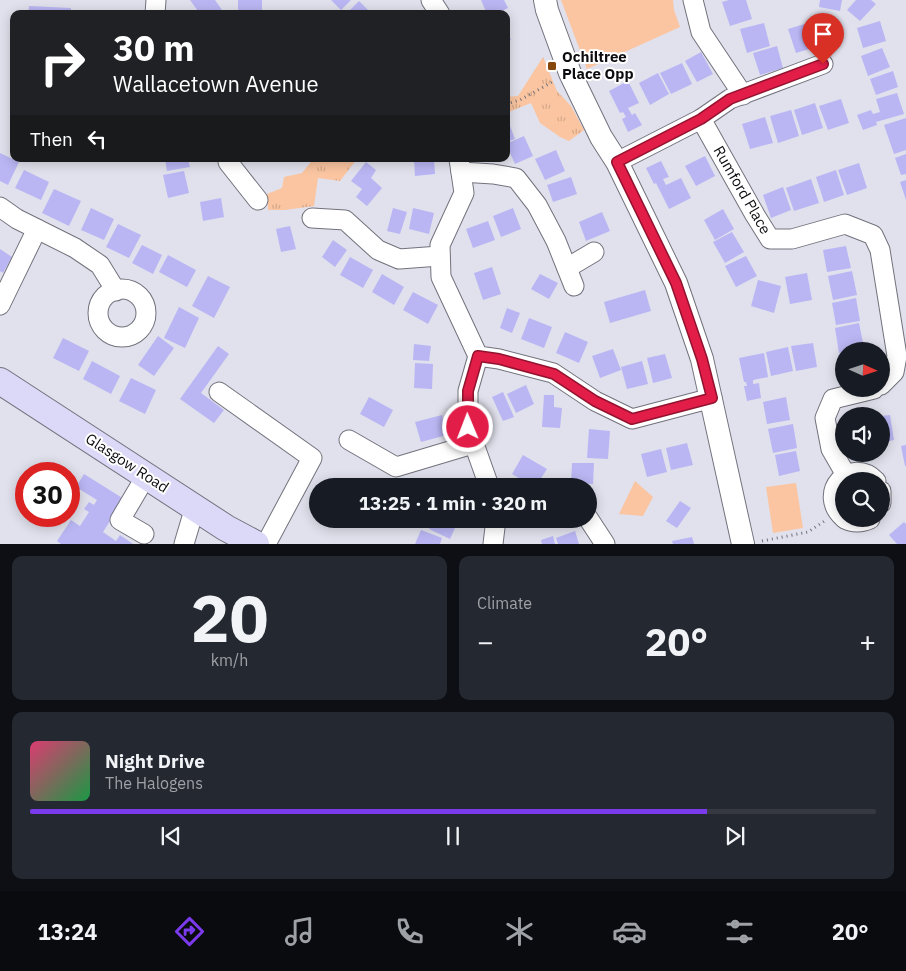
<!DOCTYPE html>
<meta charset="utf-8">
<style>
:root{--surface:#171b24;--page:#242831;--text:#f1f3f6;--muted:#9ea1a6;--line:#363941;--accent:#7c3aed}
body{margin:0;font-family:"IBM Plex Sans",sans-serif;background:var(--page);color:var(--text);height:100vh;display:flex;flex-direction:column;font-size:19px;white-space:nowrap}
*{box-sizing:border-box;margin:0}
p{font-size:16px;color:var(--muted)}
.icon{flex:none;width:28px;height:28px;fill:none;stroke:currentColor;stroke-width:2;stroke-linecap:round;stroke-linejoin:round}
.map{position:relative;height:544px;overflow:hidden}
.panel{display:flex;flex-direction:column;gap:12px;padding:12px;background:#0d0f14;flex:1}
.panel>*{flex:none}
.top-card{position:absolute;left:10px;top:10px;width:500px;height:152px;border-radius:10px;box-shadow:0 2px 12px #0003;background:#202124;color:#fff;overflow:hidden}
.needle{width:32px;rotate:93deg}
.tools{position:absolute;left:835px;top:342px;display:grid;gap:10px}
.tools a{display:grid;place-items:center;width:55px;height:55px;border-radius:50%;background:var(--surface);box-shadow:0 2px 12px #0003;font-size:25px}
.speed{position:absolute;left:15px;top:462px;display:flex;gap:10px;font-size:25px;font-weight:700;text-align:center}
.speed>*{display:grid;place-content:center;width:65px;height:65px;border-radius:50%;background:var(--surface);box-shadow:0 2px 12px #0003;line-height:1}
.speed .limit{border:8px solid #d22;background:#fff;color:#111}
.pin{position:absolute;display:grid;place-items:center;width:42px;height:42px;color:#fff;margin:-51px -21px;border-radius:50% 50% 50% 0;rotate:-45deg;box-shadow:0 0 5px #0007}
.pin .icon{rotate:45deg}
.me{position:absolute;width:55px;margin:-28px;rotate:359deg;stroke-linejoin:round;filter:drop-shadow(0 0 4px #0008)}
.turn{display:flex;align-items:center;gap:18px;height:105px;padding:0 20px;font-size:22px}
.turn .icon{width:65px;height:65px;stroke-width:2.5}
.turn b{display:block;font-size:35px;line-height:42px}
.then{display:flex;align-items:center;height:48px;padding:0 20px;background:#0003;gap:10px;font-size:19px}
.big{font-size:38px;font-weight:800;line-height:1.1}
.panel .tile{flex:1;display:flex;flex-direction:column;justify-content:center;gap:8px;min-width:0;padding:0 18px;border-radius:10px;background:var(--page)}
.panel .dial{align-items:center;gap:0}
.dial b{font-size:65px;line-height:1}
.song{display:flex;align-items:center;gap:15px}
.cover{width:60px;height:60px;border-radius:8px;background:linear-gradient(135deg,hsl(340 70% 55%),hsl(140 70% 35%))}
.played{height:5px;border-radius:2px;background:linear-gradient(90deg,var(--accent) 80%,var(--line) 80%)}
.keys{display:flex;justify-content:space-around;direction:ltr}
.heat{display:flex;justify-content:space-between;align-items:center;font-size:28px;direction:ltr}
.panel .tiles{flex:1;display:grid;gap:12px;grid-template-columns:1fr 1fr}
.tile:last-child{grid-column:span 2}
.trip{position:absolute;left:309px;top:478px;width:288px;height:50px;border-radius:25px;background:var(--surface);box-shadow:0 2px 12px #0003;font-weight:800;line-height:50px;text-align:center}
.dock{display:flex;height:80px;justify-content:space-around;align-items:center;background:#090b0e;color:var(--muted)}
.dock .icon{width:35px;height:35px}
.dock .current{color:var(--accent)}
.dock b{font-size:22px;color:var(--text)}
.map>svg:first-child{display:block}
.grass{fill:url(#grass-tufts)}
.park{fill:#fac5a0}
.building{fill:#b9b6f3}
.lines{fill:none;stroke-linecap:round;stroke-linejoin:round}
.minor-casing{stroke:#72727d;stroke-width:21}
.tertiary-casing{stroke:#72727d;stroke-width:24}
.secondary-casing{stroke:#72727d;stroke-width:28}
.path{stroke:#72727a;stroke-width:3;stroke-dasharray:1 4;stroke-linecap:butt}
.minor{stroke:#fff;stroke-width:19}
.tertiary{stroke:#fff;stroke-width:22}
.secondary{stroke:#dcd8f8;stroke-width:26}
.route-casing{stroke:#92132f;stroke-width:12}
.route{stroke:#e11d48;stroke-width:9}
.poi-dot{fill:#86470b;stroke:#fff;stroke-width:2}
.labels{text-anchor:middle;stroke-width:4;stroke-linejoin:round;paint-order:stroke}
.poi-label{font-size:15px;font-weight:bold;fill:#0d0d11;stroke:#fff;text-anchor:start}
.street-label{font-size:15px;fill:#0d0d11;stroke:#fff}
</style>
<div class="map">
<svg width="906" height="544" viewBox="0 0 906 544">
<defs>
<pattern id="grass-tufts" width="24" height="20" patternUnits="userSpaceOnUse" patternTransform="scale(1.25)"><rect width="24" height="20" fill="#fac5a0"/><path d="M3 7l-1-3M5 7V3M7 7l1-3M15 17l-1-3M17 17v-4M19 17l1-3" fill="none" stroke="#d5a889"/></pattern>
</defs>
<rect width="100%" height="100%" fill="#e1e1ed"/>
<g class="grass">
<polygon points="543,57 557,91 571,106 584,130 569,141 560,137 540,123 531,103 506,113 506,97 518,96"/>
<polygon points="313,159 357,159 340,181 318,178 314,206 285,210 268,210 267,194 282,188 284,177 302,173"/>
</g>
<g class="park">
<polygon points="561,0 673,0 674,10 680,27 587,69"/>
<polygon points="287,176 315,176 310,203 283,205"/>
<polygon points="635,481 653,497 643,516 619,514"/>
<polygon points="796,483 803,528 773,533 766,487"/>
</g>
<g class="building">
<polygon points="190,0 215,0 222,10 216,14 200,14"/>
<rect x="238" y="0" width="24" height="14"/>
<polygon points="331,0 351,0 341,10"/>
<polygon points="481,0 504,0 508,8 495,14 487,14"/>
<polygon points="729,0 746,0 752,19 730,26 722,2"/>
<polygon points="820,0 842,0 840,11 819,7"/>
<polygon points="856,0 871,0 876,4 860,21 847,10"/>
<polygon points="359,1 371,13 346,14"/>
<polygon points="29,6 71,8 71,14 28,14"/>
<polygon points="880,21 886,41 863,48 857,28"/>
<polygon points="811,22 819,46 796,53 788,29"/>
<polygon points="764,23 770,46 747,53 740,29"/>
<polygon points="506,25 511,40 506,41"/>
<polygon points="777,46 783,68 760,75 753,53"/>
<polygon points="882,48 890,67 868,76 861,56"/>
<polygon points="701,52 713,74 697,82 685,61"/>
<polygon points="682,63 692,84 671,94 660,73"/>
<polygon points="893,71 898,87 876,95 870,79"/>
<polygon points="658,73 669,94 650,105 639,83"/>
<polygon points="628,81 639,103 628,108 632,115 635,113 642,125 628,132 622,119 626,117 623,112 620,113 609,91"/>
<polygon points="897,93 904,114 876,122 877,125 863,130 857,115 871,110 873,114 880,112 876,99"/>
<polygon points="841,99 849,123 828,130 819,106"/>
<polygon points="815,103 823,128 802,135 794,110"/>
<polygon points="791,110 799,136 778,143 770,116"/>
<polygon points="506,115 515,139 506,142"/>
<polygon points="765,117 773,143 750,149 742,124"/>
<polygon points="906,118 906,150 894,154 884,125"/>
<polygon points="524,136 533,156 515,164 506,144"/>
<polygon points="556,150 565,171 545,180 535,159"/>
<polygon points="0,153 19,162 8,185 0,181"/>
<polygon points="906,154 906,174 901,175 895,158"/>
<polygon points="705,156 715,176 696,186 685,166"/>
<polygon points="165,159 188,159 190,167 167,171"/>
<polygon points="414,159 434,159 435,174 415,176"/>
<polygon points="661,161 669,177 663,179 666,185 681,178 691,198 669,209 656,183 654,184 646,168"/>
<polygon points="366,162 376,170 371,178 382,188 367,206 356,197 362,189 351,181"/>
<polygon points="859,163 867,188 847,195 838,170"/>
<polygon points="24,170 49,182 41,200 15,188"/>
<polygon points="836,170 844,195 824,202 816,177"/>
<polygon points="184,171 189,193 168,198 163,175"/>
<polygon points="571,177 577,194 553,202 547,185"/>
<polygon points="811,179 819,203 794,211 786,188"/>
<polygon points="906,180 906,200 900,182"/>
<polygon points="783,187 791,210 771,218 763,195"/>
<polygon points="54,189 81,201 69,226 42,213"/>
<polygon points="221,198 224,217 203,221 200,202"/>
<polygon points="91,208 114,219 104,240 81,230"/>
<polygon points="393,208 407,212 400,234 387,231"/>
<polygon points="413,208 434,213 429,234 409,229"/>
<polygon points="513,208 521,229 501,237 493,216"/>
<polygon points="723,209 734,229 715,240 704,220"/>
<polygon points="602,212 610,231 586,241 579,222"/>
<polygon points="488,221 495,240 473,248 466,229"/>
<polygon points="118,224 141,235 129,258 106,247"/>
<polygon points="290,226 296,249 281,252 276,229"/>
<polygon points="732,232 744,252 725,263 713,242"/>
<polygon points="333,240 347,250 335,267 322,257"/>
<polygon points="142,245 162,255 153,274 132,263"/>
<polygon points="846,246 851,268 827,272 823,250"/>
<polygon points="0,249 12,257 3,273 0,271"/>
<polygon points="168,255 196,270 187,287 159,272"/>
<polygon points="746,256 757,276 736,287 725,266"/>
<polygon points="350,257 373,270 363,288 340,275"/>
<polygon points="492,267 501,294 483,300 474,273"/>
<polygon points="852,271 857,295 833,300 828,276"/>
<polygon points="807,273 812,300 790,304 785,277"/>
<polygon points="382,274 404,287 394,305 372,292"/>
<polygon points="540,274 558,283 549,299 531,289"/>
<polygon points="208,276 230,287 214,318 192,306"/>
<polygon points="758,280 781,286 774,313 751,306"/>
<polygon points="645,290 651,311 610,323 604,302"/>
<polygon points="413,292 438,305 428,324 403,310"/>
<polygon points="856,298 860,321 836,325 832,303"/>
<polygon points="179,307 199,318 185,348 164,338"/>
<polygon points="507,308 520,313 512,333 500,328"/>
<polygon points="529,318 552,327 544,348 521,339"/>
<polygon points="859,323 864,348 839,353 835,328"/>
<polygon points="565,332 588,342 579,363 556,353"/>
<polygon points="158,336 174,348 154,376 138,365"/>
<polygon points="63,338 89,351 79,371 53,358"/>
<polygon points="813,343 817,367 796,371 791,346"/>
<polygon points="414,344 431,346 429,361 413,360"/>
<polygon points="218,346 229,354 201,393 224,410 214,423 180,399"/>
<polygon points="788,347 793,371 771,376 766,352"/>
<polygon points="613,349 621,370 600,378 592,356"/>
<polygon points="764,353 768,377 753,380 753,384 759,383 761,398 747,401 744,386 747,386 746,382 744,382 739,358"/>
<polygon points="665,354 672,378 653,383 647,358"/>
<polygon points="844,354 844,375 843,375 838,355"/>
<polygon points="92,361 120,376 111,394 83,379"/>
<polygon points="642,361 648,384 627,389 621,367"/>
<polygon points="415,363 433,364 432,389 414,388"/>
<polygon points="131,378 156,390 145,414 119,401"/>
<polygon points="526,385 534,404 516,413 507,394"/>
<polygon points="503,392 514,417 503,421 492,397"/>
<polygon points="544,395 554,395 554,407 562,408 560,428 542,427"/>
<polygon points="369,397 393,410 384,427 360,414"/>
<polygon points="786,397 790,420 767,424 763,402"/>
<polygon points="442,415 447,435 421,442 415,422"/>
<polygon points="890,415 894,440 881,443 881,416"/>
<polygon points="793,424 797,448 773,453 768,429"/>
<polygon points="589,429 610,431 608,459 587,458"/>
<polygon points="687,443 693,465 671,470 666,448"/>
<polygon points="906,445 906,466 905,466 901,446"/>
<polygon points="661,449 667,472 647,477 641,454"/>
<polygon points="796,451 800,471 779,476 775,455"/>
<polygon points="523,455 547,469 536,486 532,486 512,474"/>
<polygon points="572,463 594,463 593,484 571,483"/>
<polygon points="84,474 124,499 103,532 116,541 120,535 133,544 61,544 57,541 71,520 80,526 89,512 84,509 89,502 94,505 97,500 76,487"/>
<polygon points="462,479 464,486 440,486 440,485"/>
<polygon points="341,481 354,486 338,486"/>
<polygon points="680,501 691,508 677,528 666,521"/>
<polygon points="433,519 459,519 450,539 429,529"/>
<polygon points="904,522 906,524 906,544 897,544 889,535"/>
<polygon points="421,530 442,538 440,544 415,544"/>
<polygon points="575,531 579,544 558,544 556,538"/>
<polygon points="553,536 555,544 542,544 541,540"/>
<polygon points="692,537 694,544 673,544 672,541"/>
</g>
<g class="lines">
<defs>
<g id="minor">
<polyline points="431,0 440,14"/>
<polyline points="693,0 701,32 743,95"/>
<polyline points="155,14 156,0"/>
<polyline points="701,119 755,215 770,239 792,239 845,224 873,235 880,250 897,356 894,372 881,385"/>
<polyline points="228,159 228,162 258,200"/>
<polyline points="459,159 464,193 440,245 441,277 478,356 499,359 553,373 595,401 632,419 712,398"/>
<polyline points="617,162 701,119 730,99 823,64"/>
<polyline points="461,172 493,174 516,178 537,205 556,241 574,286"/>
<polyline points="0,207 17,219 75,248 100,265 116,291"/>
<polyline points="312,218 345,220 378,250 399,259 440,256"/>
<polyline points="567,268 594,252"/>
<circle cx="122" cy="313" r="24"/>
<polyline points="0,305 37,229"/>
<polyline points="478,356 468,391 468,427 489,486"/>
<polyline points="219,392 312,458 266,544"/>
<polyline points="349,440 396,467 473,444"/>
<polyline points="846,475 831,449 825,418 833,399 874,389"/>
<polyline points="881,491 881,503"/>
<polyline points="588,518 605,544"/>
<path d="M844 518C815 493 851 455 876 481"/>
<path d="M845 519C853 523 861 523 870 519"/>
<polyline points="144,534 120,520 146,476"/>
<polyline points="184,544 195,507"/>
<polyline points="493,544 496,519"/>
</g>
<polyline id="tertiary" points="545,0 547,10 570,73 601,137 617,162 676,283 702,359 743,544"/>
<polyline id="secondary" points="0,381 226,528 256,544"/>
</defs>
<use href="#minor" class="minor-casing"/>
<use href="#tertiary" class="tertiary-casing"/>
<use href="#secondary" class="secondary-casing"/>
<g class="path">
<polyline points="506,104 520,100 554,81"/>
<polyline points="762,541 808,532 826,520"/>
</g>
<use href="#minor" class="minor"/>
<use href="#tertiary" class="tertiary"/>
<use href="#secondary" class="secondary"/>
</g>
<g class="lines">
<defs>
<polyline id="route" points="468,427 468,391 478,356 499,359 554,374 595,401 632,419 712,398 702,359 676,283 617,162 701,119 730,99 823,64"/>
</defs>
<use href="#route" class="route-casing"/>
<use href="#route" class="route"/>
</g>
<rect class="poi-dot" x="547" y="61" width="10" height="10" rx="2.5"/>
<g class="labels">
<g class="poi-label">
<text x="562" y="62">Ochiltree<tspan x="562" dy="17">Place Opp</tspan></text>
</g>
<g class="street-label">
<text transform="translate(742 190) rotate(60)" y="5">Rumford Place</text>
<text transform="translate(127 463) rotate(33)" y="5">Glasgow Road</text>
</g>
</g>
</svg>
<div class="tools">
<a><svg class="needle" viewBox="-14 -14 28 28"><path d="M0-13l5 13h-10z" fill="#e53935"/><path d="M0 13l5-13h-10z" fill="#9ea1a6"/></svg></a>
<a><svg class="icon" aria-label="sound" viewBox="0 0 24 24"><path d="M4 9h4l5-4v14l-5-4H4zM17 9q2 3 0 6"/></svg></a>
<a><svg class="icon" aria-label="search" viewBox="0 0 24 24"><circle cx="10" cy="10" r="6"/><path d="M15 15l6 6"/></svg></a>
</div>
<div class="speed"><div class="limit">30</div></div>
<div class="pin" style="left:823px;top:64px;background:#d93025"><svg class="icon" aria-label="arrive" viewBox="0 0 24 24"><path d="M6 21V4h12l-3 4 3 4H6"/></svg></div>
<svg class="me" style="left:468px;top:427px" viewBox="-20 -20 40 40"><circle r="17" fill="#e11d48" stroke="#fff" stroke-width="3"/><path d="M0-11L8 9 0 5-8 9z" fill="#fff"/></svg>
<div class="trip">13:25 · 1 min · 320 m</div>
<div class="top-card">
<div class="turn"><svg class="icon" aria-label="right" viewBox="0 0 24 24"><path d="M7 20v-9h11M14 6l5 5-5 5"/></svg><div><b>30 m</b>Wallacetown Avenue</div></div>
<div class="then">Then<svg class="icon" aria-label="left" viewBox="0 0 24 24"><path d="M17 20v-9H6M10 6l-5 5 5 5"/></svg></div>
</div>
</div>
<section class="panel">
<div class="tiles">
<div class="tile dial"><b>20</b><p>km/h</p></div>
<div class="tile"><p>Climate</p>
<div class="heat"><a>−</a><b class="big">20°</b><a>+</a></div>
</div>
<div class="tile">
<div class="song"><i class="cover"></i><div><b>Night Drive</b><p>The Halogens</p></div></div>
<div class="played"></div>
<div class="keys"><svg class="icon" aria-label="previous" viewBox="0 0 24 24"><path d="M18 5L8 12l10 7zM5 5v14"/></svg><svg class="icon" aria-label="pause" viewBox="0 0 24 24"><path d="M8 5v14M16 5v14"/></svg><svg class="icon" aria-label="next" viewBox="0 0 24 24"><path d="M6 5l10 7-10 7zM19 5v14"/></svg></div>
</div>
</div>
</section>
<nav class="dock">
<b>13:24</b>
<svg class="icon current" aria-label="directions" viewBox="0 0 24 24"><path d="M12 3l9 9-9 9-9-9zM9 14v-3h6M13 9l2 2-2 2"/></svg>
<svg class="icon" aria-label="music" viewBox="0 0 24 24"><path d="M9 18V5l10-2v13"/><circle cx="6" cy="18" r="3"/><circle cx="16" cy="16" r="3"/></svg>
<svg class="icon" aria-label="phone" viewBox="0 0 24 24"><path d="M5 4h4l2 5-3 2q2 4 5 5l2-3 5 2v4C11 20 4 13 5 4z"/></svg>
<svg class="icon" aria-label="climate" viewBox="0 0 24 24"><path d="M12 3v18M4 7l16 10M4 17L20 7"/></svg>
<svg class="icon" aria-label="car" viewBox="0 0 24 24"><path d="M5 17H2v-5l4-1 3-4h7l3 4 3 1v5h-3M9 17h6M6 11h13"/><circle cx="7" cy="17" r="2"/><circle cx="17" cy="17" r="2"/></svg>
<svg class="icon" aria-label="filters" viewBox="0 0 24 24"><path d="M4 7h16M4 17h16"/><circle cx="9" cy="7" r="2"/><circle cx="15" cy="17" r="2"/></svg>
<b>20°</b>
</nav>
